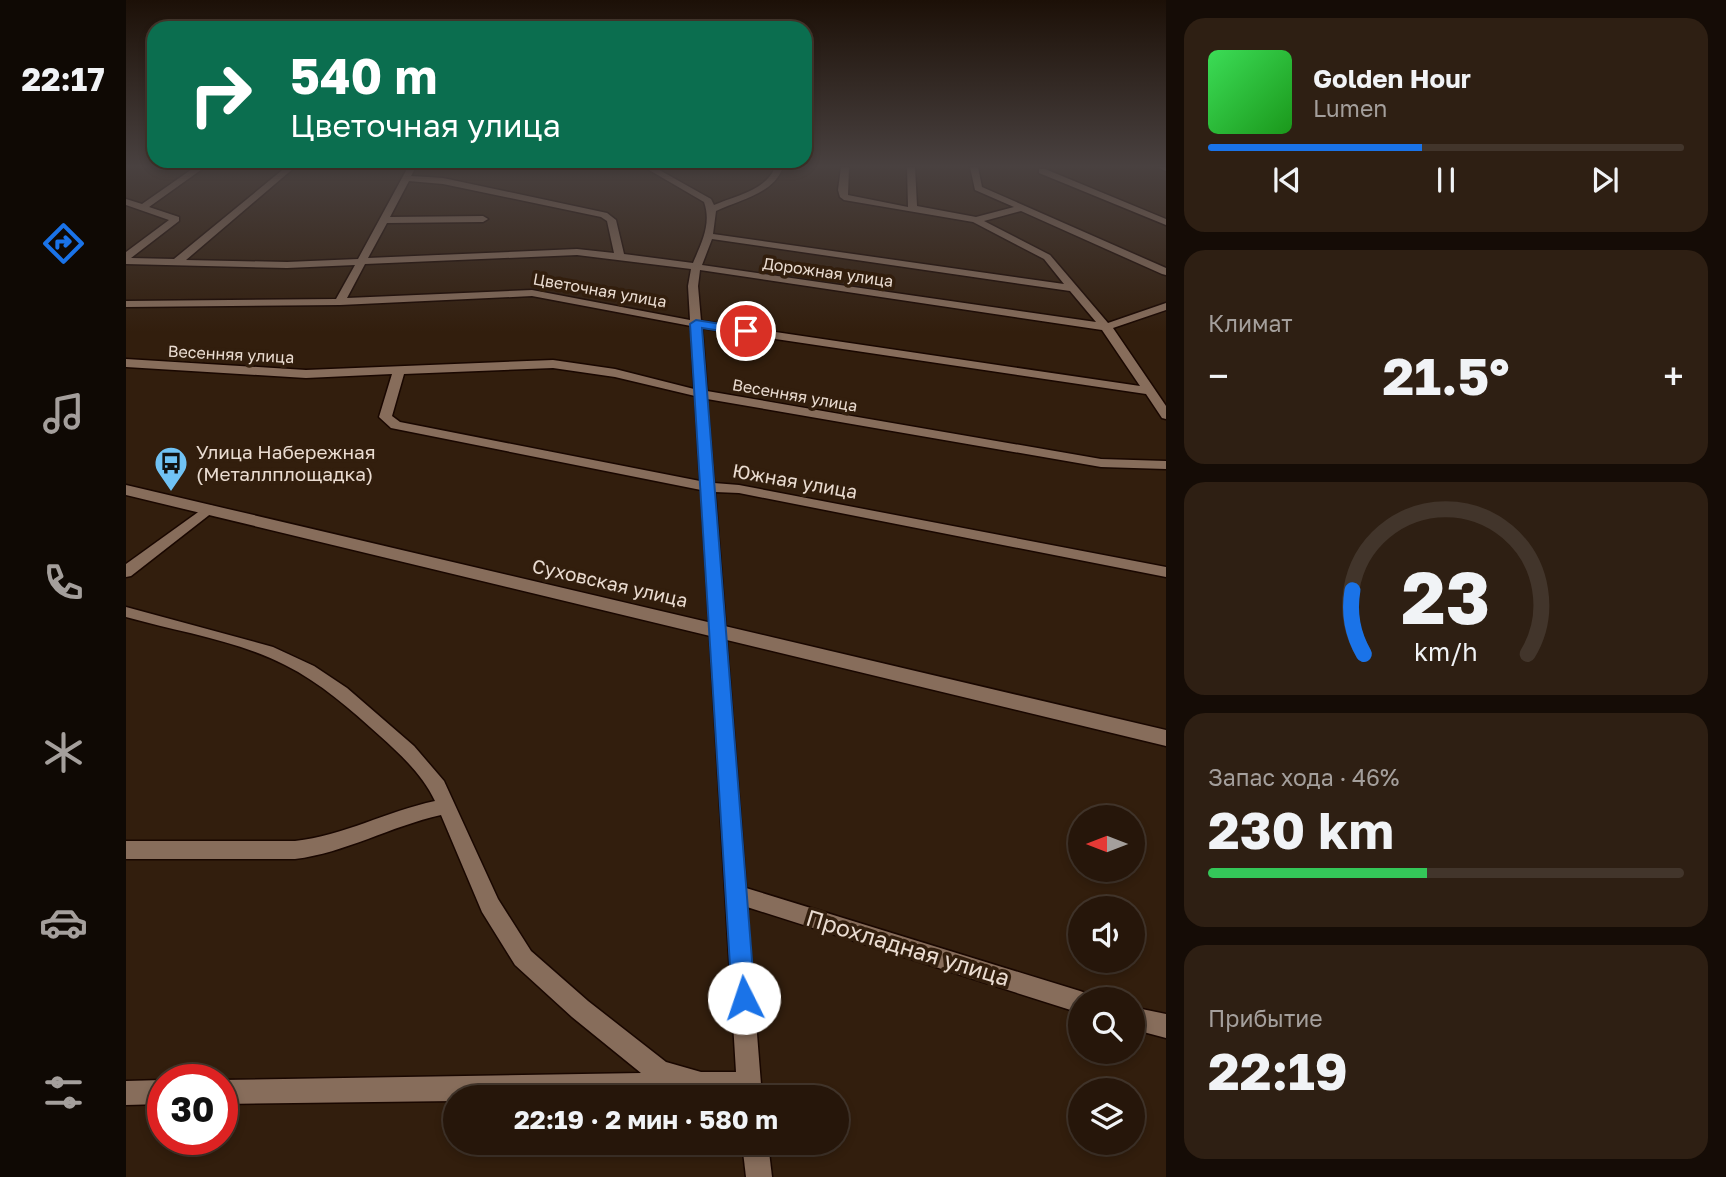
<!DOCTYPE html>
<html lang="ru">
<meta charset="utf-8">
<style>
:root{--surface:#26160a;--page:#2e1f13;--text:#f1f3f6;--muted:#a49f9c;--line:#42352b;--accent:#1a73e8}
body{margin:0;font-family:"Golos Text",sans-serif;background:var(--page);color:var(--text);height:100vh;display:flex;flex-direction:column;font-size:26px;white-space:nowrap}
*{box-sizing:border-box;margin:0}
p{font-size:23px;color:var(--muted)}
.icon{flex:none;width:38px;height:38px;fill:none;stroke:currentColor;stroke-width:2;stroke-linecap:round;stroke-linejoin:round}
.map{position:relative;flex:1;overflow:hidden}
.details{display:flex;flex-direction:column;gap:18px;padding:18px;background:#150c06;width:560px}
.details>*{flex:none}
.banner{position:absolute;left:21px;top:21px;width:665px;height:147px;border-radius:21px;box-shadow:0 4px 10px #0003,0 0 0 2px var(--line);background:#0b6e4f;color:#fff;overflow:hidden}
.needle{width:46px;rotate:270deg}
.fabs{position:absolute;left:942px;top:805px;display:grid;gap:14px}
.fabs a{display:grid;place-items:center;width:77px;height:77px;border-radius:50%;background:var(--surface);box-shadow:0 4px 10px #0003,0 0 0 2px var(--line);font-size:35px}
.speed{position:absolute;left:21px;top:1064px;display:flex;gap:14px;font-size:35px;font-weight:700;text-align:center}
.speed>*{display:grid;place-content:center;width:91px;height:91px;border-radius:50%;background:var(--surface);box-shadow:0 4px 10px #0003,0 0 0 2px var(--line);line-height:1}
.speed .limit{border:10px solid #d22;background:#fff;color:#111}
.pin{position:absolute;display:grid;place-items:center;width:60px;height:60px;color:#fff;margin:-30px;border:4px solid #fff;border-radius:50%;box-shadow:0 2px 7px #0007}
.me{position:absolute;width:77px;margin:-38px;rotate:356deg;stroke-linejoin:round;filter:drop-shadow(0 0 5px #0008)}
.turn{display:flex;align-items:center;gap:24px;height:147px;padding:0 28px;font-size:32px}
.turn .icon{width:91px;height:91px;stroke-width:2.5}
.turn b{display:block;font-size:49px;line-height:60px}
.big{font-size:52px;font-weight:700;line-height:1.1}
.details .tile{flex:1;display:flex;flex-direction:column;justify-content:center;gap:10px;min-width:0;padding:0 24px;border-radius:21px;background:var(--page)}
.details .dial{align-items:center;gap:0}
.dial svg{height:182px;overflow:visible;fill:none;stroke:var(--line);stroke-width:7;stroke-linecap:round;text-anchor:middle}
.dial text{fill:var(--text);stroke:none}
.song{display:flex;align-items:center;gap:21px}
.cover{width:84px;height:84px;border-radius:10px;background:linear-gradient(135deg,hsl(130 70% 55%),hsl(120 70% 35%))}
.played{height:7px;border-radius:4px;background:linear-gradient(90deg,var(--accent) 45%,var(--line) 45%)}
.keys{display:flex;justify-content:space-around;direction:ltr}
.heat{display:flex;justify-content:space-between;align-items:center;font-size:38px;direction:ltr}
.charge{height:10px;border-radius:5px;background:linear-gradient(90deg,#34c759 46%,var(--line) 0)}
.trip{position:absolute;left:317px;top:1085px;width:406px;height:70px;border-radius:35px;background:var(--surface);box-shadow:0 4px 10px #0003,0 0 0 2px var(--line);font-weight:700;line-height:70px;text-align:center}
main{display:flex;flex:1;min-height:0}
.dock{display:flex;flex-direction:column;width:126px;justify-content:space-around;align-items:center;background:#0f0904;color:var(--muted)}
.dock .icon{width:49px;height:49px}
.dock .current{color:var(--accent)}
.dock b{font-size:32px;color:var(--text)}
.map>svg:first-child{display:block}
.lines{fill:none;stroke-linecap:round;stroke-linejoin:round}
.minor-casing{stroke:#190700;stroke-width:3}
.tertiary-casing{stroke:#190700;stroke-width:3}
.minor{fill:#876d5b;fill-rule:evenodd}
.tertiary{fill:#876d5b;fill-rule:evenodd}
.route{fill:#1a73e8;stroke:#114b97;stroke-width:2}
.labels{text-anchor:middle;stroke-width:7;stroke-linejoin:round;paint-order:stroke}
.far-street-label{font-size:16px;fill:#eadcd1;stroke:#321e0d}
.poi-label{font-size:19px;fill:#eadcd1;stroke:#321e0d;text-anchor:start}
.street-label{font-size:19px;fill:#eadcd1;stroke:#321e0d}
.near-street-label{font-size:23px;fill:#eadcd1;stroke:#321e0d}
</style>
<main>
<nav class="dock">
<b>22:17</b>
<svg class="icon current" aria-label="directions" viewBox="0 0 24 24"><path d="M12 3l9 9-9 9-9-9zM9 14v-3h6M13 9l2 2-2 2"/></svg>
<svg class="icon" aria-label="music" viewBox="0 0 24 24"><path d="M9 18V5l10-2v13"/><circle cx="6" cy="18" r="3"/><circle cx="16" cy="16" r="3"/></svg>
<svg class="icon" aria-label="phone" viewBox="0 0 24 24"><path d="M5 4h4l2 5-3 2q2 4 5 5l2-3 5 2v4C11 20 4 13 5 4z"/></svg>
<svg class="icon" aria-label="climate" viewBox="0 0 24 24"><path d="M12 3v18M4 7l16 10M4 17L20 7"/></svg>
<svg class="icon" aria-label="car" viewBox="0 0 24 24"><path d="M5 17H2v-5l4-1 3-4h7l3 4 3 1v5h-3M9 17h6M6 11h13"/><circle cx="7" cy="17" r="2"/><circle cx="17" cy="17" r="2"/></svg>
<svg class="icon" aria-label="filters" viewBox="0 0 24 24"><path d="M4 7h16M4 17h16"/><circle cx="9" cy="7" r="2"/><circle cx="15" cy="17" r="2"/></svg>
</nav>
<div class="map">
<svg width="1040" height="1177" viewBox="0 0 1040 1177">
<rect width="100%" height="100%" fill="#321e0d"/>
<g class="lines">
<defs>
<g id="minor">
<path d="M69 167H79L23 207 53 217V221L5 258 48 259 160 167H169L60 260 161 262 232 259 282 167H290L285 176 317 178 481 213 490 220 498 254 567 263C575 244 586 224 578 202L518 167H528L585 199 588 205C608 196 641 190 649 167H657C648 194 613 200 590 211L587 234 938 284 918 259 847 222 718 200 714 197 712 190 715 167H723L722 195 782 207 781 167H789L791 206 850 217 888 207 849 190 844 167H852L856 187 1040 268V275L1036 274 895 211 858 221 924 255 982 323 1040 303V310L987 328 1040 406V419L1036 418 1020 394 576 328 581 391 975 459 1040 461V469L975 467 581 399 588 483 613 485 1040 567V577L613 493 589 492 620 888 954 991 962 994 964 999H954V1013L621 907 636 1097H329V1101L96 1104V1080L515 1073 446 1017 389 965 356 912 315 815C265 826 219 853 169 859H0V841H169C217 836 261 811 309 801 297 775 274 754 254 736 224 709 195 683 159 665 110 640 53 632 0 617V607L147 647 188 666 221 688 288 746 318 781 372 899 405 951 462 1001 540 1062 575 1072H610L575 490 265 428 253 417 266 374 180 378 0 367V359L180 370 427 360 489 369 568 389 565 326 406 296 214 305 0 307V301L210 299 229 265 161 268 0 264V252L43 220 0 205V199L16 204ZM283 181 317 184 475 217 481 221 488 253 451 249 242 258 261 223 357 222 362 219 357 216 264 217ZM586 239 944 291 970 322 576 265ZM451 255 565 269 562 286 564 320 406 290 221 298 239 264ZM574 270 976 330 1014 386 575 321 572 286ZM427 368 489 377 569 396 574 481 274 422 266 416 278 374Z"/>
<polygon points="1031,167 1040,167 1040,171"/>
<polygon points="913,169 919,169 1040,219 1040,225 913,173"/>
<polygon points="82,505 87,506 89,509 87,512 5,576 0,577 0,564"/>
<polygon points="1006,1007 1040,1014 1040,1038 1006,1029"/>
<polygon points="37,1080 37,1104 0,1105 0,1081"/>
<polygon points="616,1143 642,1143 646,1177 620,1177"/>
</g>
<polygon id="tertiary" points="0,485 1040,730 1040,746 0,495"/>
</defs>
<use href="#minor" class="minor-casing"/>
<use href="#tertiary" class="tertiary-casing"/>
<use href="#minor" class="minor"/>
<use href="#tertiary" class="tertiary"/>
</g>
<linearGradient id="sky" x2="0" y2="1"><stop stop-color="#1c1007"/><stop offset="0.5" stop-color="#494140"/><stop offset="1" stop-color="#494140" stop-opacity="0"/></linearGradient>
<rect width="1040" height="332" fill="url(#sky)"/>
<polygon class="route" points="570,320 620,328 626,331 620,335 576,328 629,998 626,1006 618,1009 609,1006 606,998 564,324"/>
<defs>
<symbol id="bus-pin" viewBox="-11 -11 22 30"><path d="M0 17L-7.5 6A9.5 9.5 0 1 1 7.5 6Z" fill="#70c2f4" stroke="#321e0d"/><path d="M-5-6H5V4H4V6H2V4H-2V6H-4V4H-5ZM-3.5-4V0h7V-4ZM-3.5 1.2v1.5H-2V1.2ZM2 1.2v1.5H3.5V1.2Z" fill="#111"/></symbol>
</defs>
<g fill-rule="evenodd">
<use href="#bus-pin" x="26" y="444" width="38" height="52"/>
</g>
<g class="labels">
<g class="far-street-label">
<text transform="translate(702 272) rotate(8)" y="6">Дорожная улица</text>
<text transform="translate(474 290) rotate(10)" y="6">Цветочная улица</text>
<text transform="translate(105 354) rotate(3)" y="6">Весенняя улица</text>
<text transform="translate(669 395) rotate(10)" y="6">Весенняя улица</text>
</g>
<g class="poi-label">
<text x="70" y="459">Улица Набережная<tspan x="70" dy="22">(Металлплощадка)</tspan></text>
</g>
<g class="street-label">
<text transform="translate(669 481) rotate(10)" y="7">Южная улица</text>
<text transform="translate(484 583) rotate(13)" y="7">Суховская улица</text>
</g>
<g class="near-street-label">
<text transform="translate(782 948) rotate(17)" y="8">Прохладная улица</text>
</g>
</g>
</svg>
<div class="fabs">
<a><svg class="needle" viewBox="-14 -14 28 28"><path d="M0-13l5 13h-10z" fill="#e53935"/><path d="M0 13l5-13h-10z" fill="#a49f9c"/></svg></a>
<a><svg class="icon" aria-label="sound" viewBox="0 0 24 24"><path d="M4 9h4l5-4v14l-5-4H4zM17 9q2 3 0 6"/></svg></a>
<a><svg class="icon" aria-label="search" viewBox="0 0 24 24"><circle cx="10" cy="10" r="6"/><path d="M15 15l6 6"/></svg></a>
<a><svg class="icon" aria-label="layers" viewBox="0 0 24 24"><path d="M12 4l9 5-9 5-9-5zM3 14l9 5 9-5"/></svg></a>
</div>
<div class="speed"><div class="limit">30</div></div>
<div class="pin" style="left:620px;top:331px;background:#d93025"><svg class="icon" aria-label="arrive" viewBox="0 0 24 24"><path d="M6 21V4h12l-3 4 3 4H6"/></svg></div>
<svg class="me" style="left:618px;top:998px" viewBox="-20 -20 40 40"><circle r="19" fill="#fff"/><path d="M0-13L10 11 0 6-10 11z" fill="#1a73e8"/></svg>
<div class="trip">22:19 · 2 мин · 580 m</div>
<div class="banner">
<div class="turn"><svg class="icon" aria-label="right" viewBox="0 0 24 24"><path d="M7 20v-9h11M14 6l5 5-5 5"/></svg><div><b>540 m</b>Цветочная улица</div></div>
</div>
</div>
<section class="details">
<div class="tile">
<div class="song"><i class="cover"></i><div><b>Golden Hour</b><p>Lumen</p></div></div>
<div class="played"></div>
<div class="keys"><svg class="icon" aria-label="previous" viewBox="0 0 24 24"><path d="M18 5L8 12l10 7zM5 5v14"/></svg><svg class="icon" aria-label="pause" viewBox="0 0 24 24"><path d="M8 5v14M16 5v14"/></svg><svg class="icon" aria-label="next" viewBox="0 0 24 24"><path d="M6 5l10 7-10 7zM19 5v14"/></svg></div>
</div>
<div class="tile"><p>Климат</p>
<div class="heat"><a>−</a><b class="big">21.5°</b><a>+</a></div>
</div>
<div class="tile dial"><svg viewBox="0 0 100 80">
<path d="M14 69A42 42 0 1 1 86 69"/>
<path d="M14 69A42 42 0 0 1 9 41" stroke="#1a73e8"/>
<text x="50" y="56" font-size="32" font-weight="700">23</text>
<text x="50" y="72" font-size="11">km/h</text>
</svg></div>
<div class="tile"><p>Запас хода · 46%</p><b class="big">230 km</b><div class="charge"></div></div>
<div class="tile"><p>Прибытие</p><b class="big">22:19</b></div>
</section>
</main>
